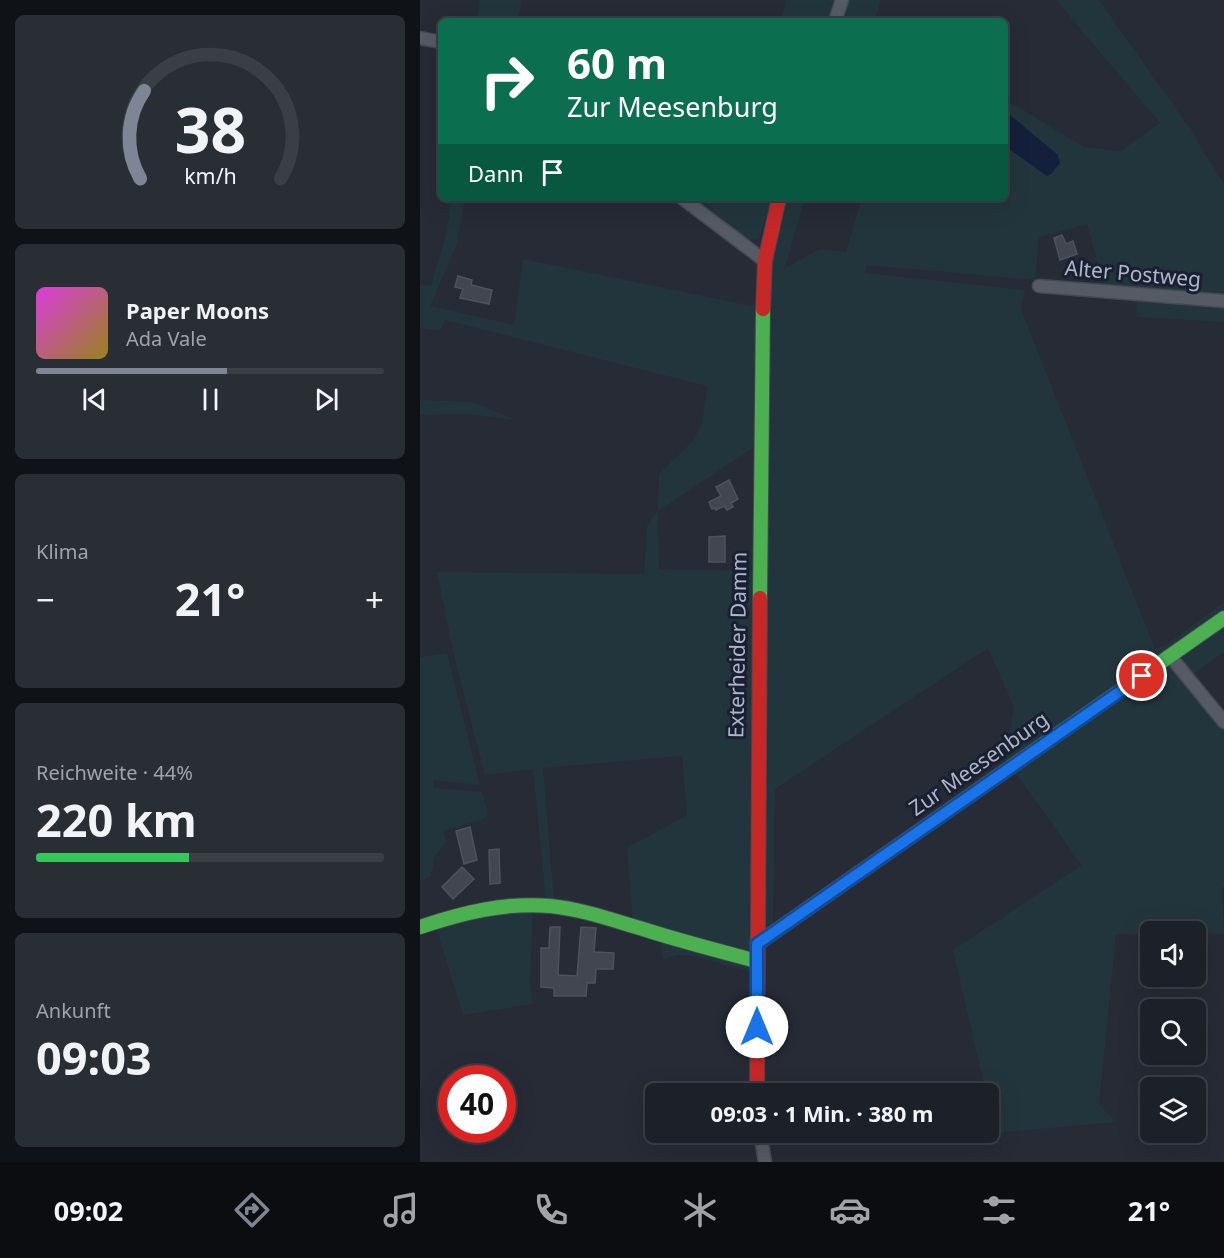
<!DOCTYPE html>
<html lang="de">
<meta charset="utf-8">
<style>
:root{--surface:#1c2028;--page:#292d34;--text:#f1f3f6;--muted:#a0a3a8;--line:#3a3e45;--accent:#7e8595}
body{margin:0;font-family:"Noto Sans",sans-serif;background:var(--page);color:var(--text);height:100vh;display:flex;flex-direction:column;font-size:22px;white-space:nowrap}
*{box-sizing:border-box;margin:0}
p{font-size:20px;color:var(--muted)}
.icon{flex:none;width:33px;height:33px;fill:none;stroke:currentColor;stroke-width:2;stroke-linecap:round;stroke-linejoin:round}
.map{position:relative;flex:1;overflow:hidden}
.panel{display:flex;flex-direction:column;gap:15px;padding:15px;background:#0f1216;width:420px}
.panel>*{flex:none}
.banner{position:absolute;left:18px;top:18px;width:570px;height:183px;border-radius:9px;box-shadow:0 6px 24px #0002,0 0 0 2px var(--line);background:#0b6e4f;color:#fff;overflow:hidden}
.controls{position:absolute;left:720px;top:921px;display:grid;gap:12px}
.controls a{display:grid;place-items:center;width:66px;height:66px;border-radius:9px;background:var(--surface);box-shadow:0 6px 24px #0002,0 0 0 2px var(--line);font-size:30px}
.speed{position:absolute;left:18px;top:1065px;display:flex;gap:12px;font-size:30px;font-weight:700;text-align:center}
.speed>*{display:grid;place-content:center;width:78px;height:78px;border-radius:50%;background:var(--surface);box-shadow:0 6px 24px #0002,0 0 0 2px var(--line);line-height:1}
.speed .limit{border:9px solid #d22;background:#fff;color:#111}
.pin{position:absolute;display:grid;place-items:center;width:51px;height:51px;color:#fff;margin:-26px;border:3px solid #fff;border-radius:50%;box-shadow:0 2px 6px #0007}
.me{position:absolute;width:66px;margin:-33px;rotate:0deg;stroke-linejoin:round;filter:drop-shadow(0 0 4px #0008)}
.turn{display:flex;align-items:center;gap:21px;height:126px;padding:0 30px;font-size:27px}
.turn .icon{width:78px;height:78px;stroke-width:2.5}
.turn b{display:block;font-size:42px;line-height:51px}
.then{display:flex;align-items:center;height:57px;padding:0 30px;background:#0003;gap:12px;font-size:22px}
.big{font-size:45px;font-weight:700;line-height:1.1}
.panel .card{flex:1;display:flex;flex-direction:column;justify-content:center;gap:9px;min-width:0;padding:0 21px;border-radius:9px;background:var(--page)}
.panel .dial{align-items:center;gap:0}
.dial svg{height:156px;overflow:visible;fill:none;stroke:var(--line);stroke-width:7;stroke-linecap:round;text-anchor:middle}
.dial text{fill:var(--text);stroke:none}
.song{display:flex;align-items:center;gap:18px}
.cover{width:72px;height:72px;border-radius:9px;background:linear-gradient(135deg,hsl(300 70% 55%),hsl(50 70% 35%))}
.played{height:6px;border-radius:3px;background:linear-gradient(90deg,var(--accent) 55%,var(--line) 55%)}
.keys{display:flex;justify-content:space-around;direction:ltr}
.heat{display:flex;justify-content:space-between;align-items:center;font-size:33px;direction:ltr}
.charge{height:9px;border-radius:4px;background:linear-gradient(90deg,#34c759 44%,var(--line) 0)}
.trip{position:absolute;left:225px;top:1083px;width:354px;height:60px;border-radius:9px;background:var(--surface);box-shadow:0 6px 24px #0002,0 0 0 2px var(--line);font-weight:700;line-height:60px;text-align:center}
.tabs{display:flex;height:96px;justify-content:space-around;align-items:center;background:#0b0d10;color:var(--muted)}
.tabs .icon{width:42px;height:42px}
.tabs .current{color:var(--accent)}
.tabs b{font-size:27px;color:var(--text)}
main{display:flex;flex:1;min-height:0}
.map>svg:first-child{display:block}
.green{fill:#23353c}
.water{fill:#141f3b}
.building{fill:#414651;stroke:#4d525e;stroke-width:1.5}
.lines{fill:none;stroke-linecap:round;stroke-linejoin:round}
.street-casing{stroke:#434852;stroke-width:15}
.fast-casing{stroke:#434852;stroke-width:16}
.slow-casing{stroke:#434852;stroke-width:16}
.jam-casing{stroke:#434852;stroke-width:16}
.street{stroke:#565a64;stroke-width:12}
.fast{stroke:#4caf50;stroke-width:14}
.slow{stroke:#ffc107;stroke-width:14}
.jam{stroke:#c62828;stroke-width:14}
.route-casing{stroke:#114b97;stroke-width:15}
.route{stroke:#1a73e8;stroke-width:10}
.labels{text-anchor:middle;stroke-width:6;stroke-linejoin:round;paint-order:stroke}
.street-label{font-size:21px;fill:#aeb5c8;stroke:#192031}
</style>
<main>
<section class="panel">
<div class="card dial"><svg viewBox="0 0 100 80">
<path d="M14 69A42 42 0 1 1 86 69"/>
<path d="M14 69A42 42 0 0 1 16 24" stroke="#7e8595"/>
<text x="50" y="56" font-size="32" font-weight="700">38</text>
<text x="50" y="72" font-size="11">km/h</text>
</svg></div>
<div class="card">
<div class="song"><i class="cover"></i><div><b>Paper Moons</b><p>Ada Vale</p></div></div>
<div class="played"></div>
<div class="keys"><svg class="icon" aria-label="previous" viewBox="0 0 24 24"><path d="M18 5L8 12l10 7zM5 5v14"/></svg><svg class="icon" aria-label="pause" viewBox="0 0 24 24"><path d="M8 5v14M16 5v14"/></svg><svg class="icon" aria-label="next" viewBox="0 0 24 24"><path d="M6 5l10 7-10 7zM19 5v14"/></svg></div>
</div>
<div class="card"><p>Klima</p>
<div class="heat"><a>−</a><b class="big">21°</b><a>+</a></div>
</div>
<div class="card"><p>Reichweite · 44%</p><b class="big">220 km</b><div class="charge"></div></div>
<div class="card"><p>Ankunft</p><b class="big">09:03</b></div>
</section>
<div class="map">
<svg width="804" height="1162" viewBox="0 0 804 1162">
<rect width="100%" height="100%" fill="#262b36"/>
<g class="green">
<polygon points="60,0 102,0 98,21 57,21"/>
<polygon points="367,0 415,0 408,21 360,21"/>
<polygon points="427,0 460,0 455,21 421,21"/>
<polygon points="636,0 679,0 768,126 804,184 804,297 718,290 684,285 667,224 619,237 615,280 447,265 445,273 605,290 601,309 735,649 746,645 804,602 804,612 588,763 585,759 594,707 568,648 355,789 353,924 343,931 351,252 364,198 385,198 365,268 400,249 426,252 442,198 585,198 585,146 626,175 590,115 585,114 585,99 664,147 701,151 740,123"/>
<polygon points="32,198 45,198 37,244 10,306 94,325 103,259 337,307 336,446 238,511 239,569 336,571 332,946 325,953 213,922 207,848 267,815 262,756 123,768 134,901 126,901 113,769 65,775 33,652 17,572 224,574 227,526 238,511 239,474 274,440 282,424 287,386 25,320 20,331 0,328 0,285 11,286 26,234"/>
<polygon points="277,198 298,198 301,201 303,198 352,198 339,239 328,240"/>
<polygon points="717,299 804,305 804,322 716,317"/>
<polygon points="0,400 52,402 96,420 49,414 0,415"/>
<polygon points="804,624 804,652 772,675 758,657"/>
<polygon points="27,653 60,785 13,780 14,788 62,792 68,814 63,819 24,831 26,842 15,856 11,876 0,881 0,657"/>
<polygon points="749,663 804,729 804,887 802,887 804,934 730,932 730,934 696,934 679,1105 696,1122 575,1133 569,1106 568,1094 566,1093 533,950 662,865 594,771"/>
<polygon points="113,908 110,984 113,1004 43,1015 16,927 52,914"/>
<polygon points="240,939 325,962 331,972 274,956 257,955 243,959"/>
</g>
<polygon class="water" points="585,114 590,115 638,155 640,163 632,173 627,176 585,146"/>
<g class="building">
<polygon points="642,235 646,244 653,241 657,254 640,260 634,238"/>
<polygon points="38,276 52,280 51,285 72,290 69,304 40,298 43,289 35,287"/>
<polygon points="309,480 318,499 311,503 313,507 307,510 304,506 296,510 295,508 292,509 289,502 301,496 296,487"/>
<polygon points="305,536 305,562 289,562 289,537"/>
<polygon points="50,827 57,860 44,864 36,831"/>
<polygon points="79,849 80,883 70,884 69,850"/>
<polygon points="42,867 54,879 33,899 22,887"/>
<polygon points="130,927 140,927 138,975 157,976 161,927 176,928 174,952 194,953 193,969 176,969 175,983 167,983 166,996 134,996 134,988 121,987 121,948 129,948"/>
</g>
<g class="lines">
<defs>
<g id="street">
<polyline points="415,21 422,0"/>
<polyline points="0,38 21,42"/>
<polyline points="262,198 345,261"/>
<polyline points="619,286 804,301"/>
<polyline points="750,656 804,722"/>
<polyline points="340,1132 345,1162"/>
</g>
<g id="fast">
<polyline points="340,598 343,309"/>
<polyline points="707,686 804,618"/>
<path d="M0 927C42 913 85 902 130 906 161 909 192 920 223 929 260 941 299 951 337 961"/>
</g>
<polyline id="slow" points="337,944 707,686"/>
<g id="jam">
<polyline points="343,309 345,261 359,198"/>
<polyline points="337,1094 340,598"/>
</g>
</defs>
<use href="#street" class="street-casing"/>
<use href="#fast" class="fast-casing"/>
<use href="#slow" class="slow-casing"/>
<use href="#jam" class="jam-casing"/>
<use href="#street" class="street"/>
<use href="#fast" class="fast"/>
<use href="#slow" class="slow"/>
<use href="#jam" class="jam"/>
</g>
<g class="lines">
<defs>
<polyline id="route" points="337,1027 337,944 722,676"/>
</defs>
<use href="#route" class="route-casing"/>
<use href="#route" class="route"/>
</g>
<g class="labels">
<g class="street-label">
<text transform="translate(713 274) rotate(5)" y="7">Alter Postweg</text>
<text transform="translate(318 645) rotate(-89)" y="7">Exterheider Damm</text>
<text transform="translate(559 764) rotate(-35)" y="7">Zur Meesenburg</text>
</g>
</g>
</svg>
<div class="controls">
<a><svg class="icon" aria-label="sound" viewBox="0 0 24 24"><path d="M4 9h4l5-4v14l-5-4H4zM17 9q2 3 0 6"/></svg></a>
<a><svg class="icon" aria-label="search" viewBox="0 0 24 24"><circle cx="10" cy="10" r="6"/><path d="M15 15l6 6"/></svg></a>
<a><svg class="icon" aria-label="layers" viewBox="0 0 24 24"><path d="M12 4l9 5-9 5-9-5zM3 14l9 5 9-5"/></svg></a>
</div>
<div class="speed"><div class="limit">40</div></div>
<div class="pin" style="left:722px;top:676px;background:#d93025"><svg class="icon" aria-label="arrive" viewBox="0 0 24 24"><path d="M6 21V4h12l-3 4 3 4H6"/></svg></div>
<svg class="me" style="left:337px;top:1027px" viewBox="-20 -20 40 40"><circle r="19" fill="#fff"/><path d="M0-13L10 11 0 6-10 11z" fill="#1a73e8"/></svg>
<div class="trip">09:03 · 1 Min. · 380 m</div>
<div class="banner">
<div class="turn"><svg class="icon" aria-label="right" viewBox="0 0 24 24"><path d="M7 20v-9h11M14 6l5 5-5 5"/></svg><div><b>60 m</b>Zur Meesenburg</div></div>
<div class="then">Dann<svg class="icon" aria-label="arrive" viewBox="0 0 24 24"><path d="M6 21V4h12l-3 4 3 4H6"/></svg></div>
</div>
</div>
</main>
<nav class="tabs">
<b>09:02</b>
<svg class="icon current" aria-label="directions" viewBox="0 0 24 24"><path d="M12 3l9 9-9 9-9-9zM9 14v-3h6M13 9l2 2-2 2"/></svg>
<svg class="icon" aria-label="music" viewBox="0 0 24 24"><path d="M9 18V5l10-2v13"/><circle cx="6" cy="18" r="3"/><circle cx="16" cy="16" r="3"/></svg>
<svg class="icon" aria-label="phone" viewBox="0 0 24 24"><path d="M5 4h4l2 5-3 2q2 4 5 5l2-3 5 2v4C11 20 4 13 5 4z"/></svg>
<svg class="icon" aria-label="climate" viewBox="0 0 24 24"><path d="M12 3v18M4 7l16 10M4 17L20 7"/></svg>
<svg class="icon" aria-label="car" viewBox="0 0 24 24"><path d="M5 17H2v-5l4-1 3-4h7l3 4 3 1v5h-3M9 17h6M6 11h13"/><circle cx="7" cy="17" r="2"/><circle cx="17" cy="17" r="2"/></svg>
<svg class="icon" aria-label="filters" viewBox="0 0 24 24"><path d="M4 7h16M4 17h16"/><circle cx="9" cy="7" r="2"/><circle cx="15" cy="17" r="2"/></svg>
<b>21°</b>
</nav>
